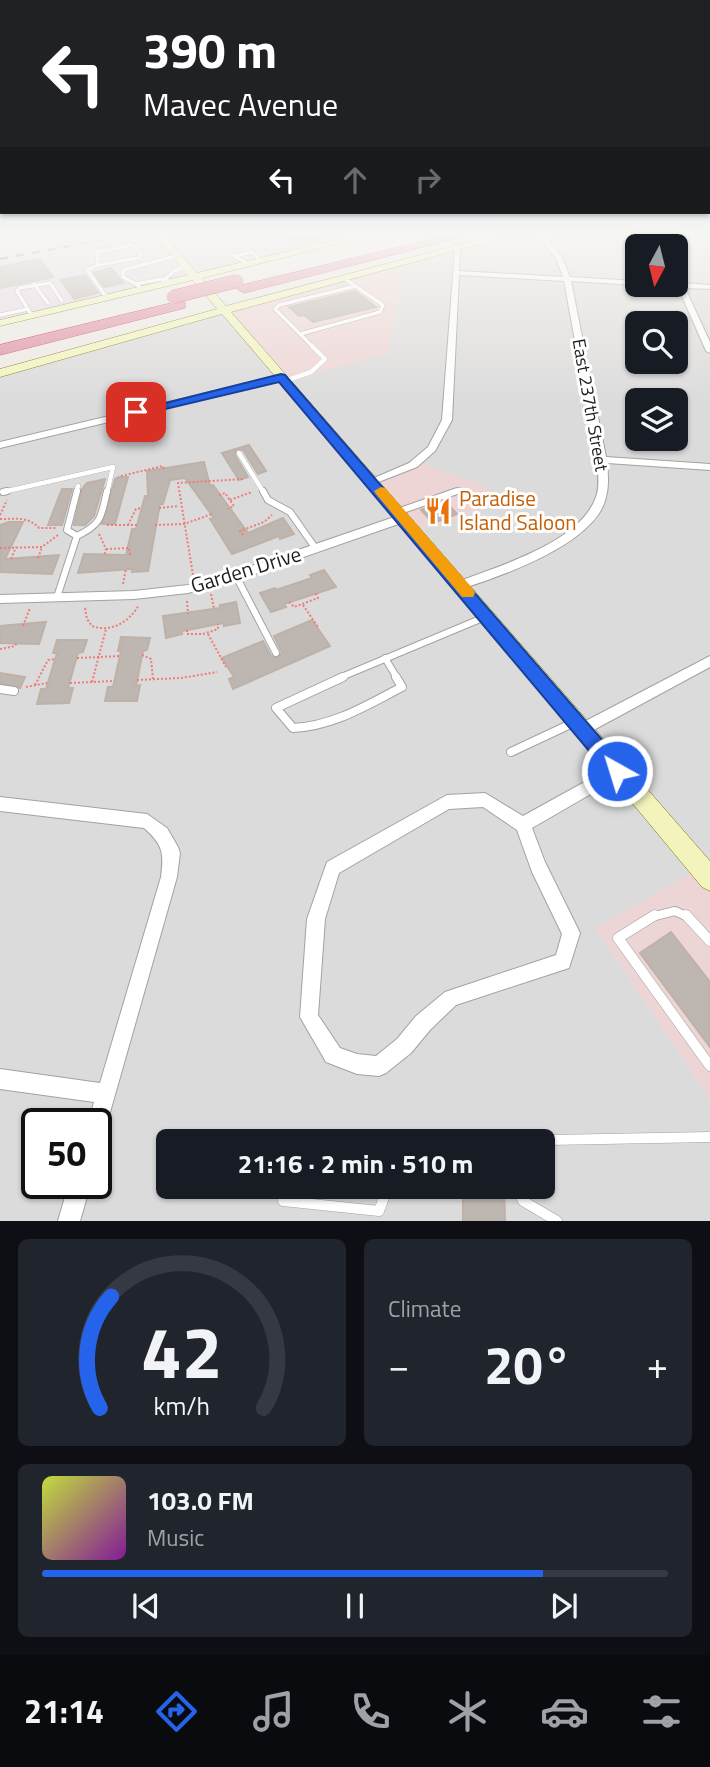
<!DOCTYPE html>
<meta charset="utf-8">
<style>
:root{--surface:#171b24;--page:#20242c;--text:#f1f3f6;--muted:#9ea1a6;--line:#363941;--accent:#2563eb}
body{margin:0;font-family:"Titillium Web",sans-serif;background:var(--page);color:var(--text);height:100vh;display:flex;flex-direction:column;font-size:26px;white-space:nowrap}
*{box-sizing:border-box;margin:0}
p{font-size:23px;color:var(--muted)}
.icon{flex:none;width:38px;height:38px;fill:none;stroke:currentColor;stroke-width:2;stroke-linecap:round;stroke-linejoin:round}
.map{position:relative;height:1221px;overflow:hidden}
.details{display:flex;flex-direction:column;gap:18px;padding:18px;background:#0d0f14;flex:1}
.details>*{flex:none}
.top-card{position:absolute;left:0px;top:0px;width:710px;height:214px;box-shadow:0 2px 5px #0004;background:#202124;color:#fff;overflow:hidden}
.needle{width:46px;rotate:187deg}
.fabs{position:absolute;left:625px;top:234px;display:grid;gap:14px}
.fabs a{display:grid;place-items:center;width:63px;height:63px;border-radius:10px;background:var(--surface);box-shadow:0 2px 5px #0004;font-size:35px}
.speed{position:absolute;left:21px;top:1108px;display:flex;gap:14px;font-size:35px;font-weight:700;text-align:center}
.speed>*{display:grid;place-content:center;width:91px;height:91px;border-radius:50%;background:var(--surface);box-shadow:0 2px 5px #0004;line-height:1}
.speed .limit{border:4px solid #111;border-radius:10px;background:#fff;color:#111}
.pin{position:absolute;display:grid;place-items:center;width:60px;height:60px;color:#fff;margin:-30px;border-radius:14px;box-shadow:0 4px 10px #0006}
.me{position:absolute;width:77px;margin:-38px;rotate:321deg;stroke-linejoin:round;filter:drop-shadow(0 0 5px #0008)}
.turn{display:flex;align-items:center;gap:24px;height:147px;padding:0 28px;font-size:32px}
.turn .icon{width:91px;height:91px;stroke-width:2.5}
.turn b{display:block;font-size:49px;line-height:60px}
.lanes{display:flex;align-items:center;height:66px;padding:0 28px;background:#0003;justify-content:center;gap:35px;direction:ltr}
.lanes .off{opacity:.35}
.big{font-size:52px;font-weight:700;line-height:1.1}
.details .card{flex:1;display:flex;flex-direction:column;justify-content:center;gap:10px;min-width:0;padding:0 24px;border-radius:10px;background:var(--page)}
.details .dial{align-items:center;gap:0}
.dial svg{height:182px;overflow:visible;fill:none;stroke:var(--line);stroke-width:7;stroke-linecap:round;text-anchor:middle}
.dial text{fill:var(--text);stroke:none}
.song{display:flex;align-items:center;gap:21px}
.cover{width:84px;height:84px;border-radius:10px;background:linear-gradient(135deg,hsl(70 70% 55%),hsl(290 70% 35%))}
.played{height:7px;border-radius:4px;background:linear-gradient(90deg,var(--accent) 80%,var(--line) 80%)}
.keys{display:flex;justify-content:space-around;direction:ltr}
.heat{display:flex;justify-content:space-between;align-items:center;font-size:38px;direction:ltr}
.details .tiles{flex:1;display:grid;gap:18px;grid-template-columns:1fr 1fr}
.card:last-child{grid-column:span 2}
.trip{position:absolute;left:156px;top:1129px;width:399px;height:70px;border-radius:10px;background:var(--surface);box-shadow:0 2px 5px #0004;font-weight:700;line-height:70px;text-align:center}
.menu{display:flex;height:112px;justify-content:space-around;align-items:center;background:#090b0e;color:var(--muted)}
.menu .icon{width:49px;height:49px}
.menu .active{color:var(--accent)}
.menu b{font-size:32px;color:var(--text)}
.map>svg:first-child{display:block}
.residential{fill:#dcdbdb;fill-rule:evenodd}
.commercial{fill:#eed5d5}
.industrial{fill:#e6d7e4}
.building{fill:#beb6b1;stroke:#beb1a8;stroke-width:2}
.lines{fill:none;stroke-linecap:round;stroke-linejoin:round}
.lane-far4-casing{stroke:#a2a2a2;stroke-width:4.5}
.lane-far3-casing{stroke:#a2a2a2;stroke-width:5}
.lane-far2-casing{stroke:#a2a2a2;stroke-width:8}
.lane-far1-casing{stroke:#a2a2a2;stroke-width:10}
.lane-casing{stroke:#a2a2a2;stroke-width:11}
.street-casing{stroke:#a2a2a2;stroke-width:2}
.secondary-casing{stroke:#656c0d;stroke-width:1}
.highway-casing{stroke:#cc326b;stroke-width:1}
.path{stroke:#ef7d75;stroke-width:2;stroke-dasharray:2 2;stroke-linecap:butt}
.lane-far4{stroke:#fff;stroke-width:3.5}
.lane-far3{stroke:#fff;stroke-width:4.5}
.lane-far2{stroke:#fff;stroke-width:6}
.lane-far1{stroke:#fff;stroke-width:8}
.lane{stroke:#fff;stroke-width:10}
.street{fill:#fff;fill-rule:evenodd}
.secondary{fill:#f3f4bc;fill-rule:evenodd}
.highway{fill:#df92a3;fill-rule:evenodd}
.rail{stroke:#6c6c6c;stroke-width:2;stroke-dasharray:8 8;stroke-linecap:butt}
.highway-bridge-casing{stroke:#cc326b;stroke-width:14;stroke-linecap:butt}
.highway-bridge{stroke:#df92a3;stroke-width:13}
.route{fill:#2563eb;stroke:#184099;stroke-width:2}
.slow{fill:#f59e0b}
.labels{text-anchor:middle;stroke-width:6;stroke-linejoin:round;paint-order:stroke}
.far-street-label{font-size:18px;fill:#1e1e1e;stroke:#fff}
.food-label{font-size:21px;fill:#c56008;stroke:#fff;text-anchor:start}
.street-label{font-size:21px;fill:#1e1e1e;stroke:#fff}
</style>
<div class="map">
<svg width="710" height="1221" viewBox="0 0 710 1221">
<rect width="100%" height="100%" fill="#eeeae4"/>
<path class="residential" d="M512 234H710V879L596 928 710 1099V1221H0V373ZM637 247H676V285H637ZM637 324H676V362H637ZM637 401H676V439H637ZM37 1124H96V1183H37ZM168 1141H542V1186H168Z"/>
<g class="commercial">
<polygon points="404,263 388,353 285,381 225,310"/>
<polygon points="417,462 491,488 477,510 415,532 372,481"/>
<polygon points="701,868 710,879 710,1099 596,928"/>
</g>
<polygon class="industrial" points="0,234 374,234 0,323"/>
<g class="building">
<polygon points="281,234 322,234 322,239 294,245"/>
<polygon points="40,259 53,277 0,288 0,267"/>
<polygon points="111,268 124,283 104,287 94,273"/>
<polygon points="85,275 98,293 74,299 61,280"/>
<polygon points="355,291 376,307 313,322 304,315 299,316 289,307"/>
<polygon points="249,445 266,471 258,474 243,450 237,449 235,455 248,477 239,480 222,453"/>
<polygon points="204,462 210,486 213,485 248,533 283,518 294,534 280,539 279,536 232,554 210,519 214,518 185,478 170,480 163,504 160,504 148,571 132,572 133,569 78,573 84,554 126,555 132,529 136,529 145,496 148,496 147,471"/>
<polygon points="119,477 128,477 115,524 102,524 115,479"/>
<polygon points="105,479 94,516 85,525 74,525 82,489 87,483"/>
<polygon points="62,489 72,489 62,525 48,525"/>
<polygon points="445,501 457,514 433,523 421,510"/>
<polygon points="9,522 23,522 5,559 59,555 52,574 0,572 0,525"/>
<polygon points="324,570 336,587 284,604 286,607 271,612 260,593 275,588 276,590 312,578 310,575"/>
<polygon points="236,602 240,623 224,626 224,623 182,631 182,634 166,638 163,616 220,608 220,605"/>
<polygon points="312,620 330,646 233,689 229,679 234,677 222,658 263,641 271,656 278,658 282,653 274,636"/>
<polygon points="46,622 39,644 0,643 0,626"/>
<polygon points="121,637 150,638 147,650 143,651 136,686 140,685 137,701 105,701 108,687 113,687 121,651 118,651"/>
<polygon points="57,640 87,640 83,652 78,653 68,688 73,688 69,703 37,704 41,689 46,689 57,653 53,653"/>
<polygon points="0,673 25,677 20,688 0,683"/>
<polygon points="671,932 710,982 710,1047 640,953"/>
<polygon points="463,1186 504,1186 505,1221 463,1221"/>
</g>
<g class="lines">
<defs>
<g id="lane-far4">
<polyline points="46,234 47,237"/>
<polygon points="132,245 141,253 139,258 98,265 97,252"/>
<polyline points="248,264 234,256 252,252 261,261"/>
<polyline points="98,265 87,270 107,298"/>
<polyline points="165,279 174,271 185,267"/>
<polyline points="34,284 48,303"/>
<polyline points="136,284 123,277 123,270 176,256"/>
<polyline points="139,286 136,284 162,279 172,282"/>
<polyline points="0,315 28,309"/>
<polyline points="32,316 17,291 19,288 50,283 62,301"/>
<polyline points="300,334 275,309 279,305 356,286"/>
<polyline points="314,348 300,334 380,312 383,305 345,279"/>
</g>
<g id="lane-far3">
<polyline points="285,381 311,372 325,359 312,346"/>
<polyline points="239,453 264,493"/>
<polyline points="3,492 113,467 107,493"/>
<polyline points="76,493 78,486"/>
<polyline points="452,493 460,490"/>
</g>
<g id="lane-far2">
<polyline points="77,491 67,530 77,536"/>
<polyline points="263,491 268,500 290,512 316,549"/>
<polyline points="3,492 7,491"/>
<polyline points="397,512 457,491"/>
<polyline points="236,576 276,653"/>
<path d="M57 597 77 536C102 524 101 517 107 491"/>
<polyline points="385,658 397,678"/>
<polyline points="339,678 485,617"/>
</g>
<g id="lane-far1">
<path d="M343 677 276 708 293 728C334 726 367 705 402 687L396 677"/>
<polyline points="0,689 14,691"/>
<polyline points="511,752 575,722"/>
<polyline points="651,917 675,911 688,917"/>
</g>
<g id="lane">
<polyline points="655,915 618,938 710,1066"/>
<polyline points="686,915 710,941"/>
<polyline points="493,1141 710,1137"/>
<polyline points="516,1186 523,1201 557,1221"/>
<polyline points="283,1201 379,1211 388,1186"/>
</g>
<g id="street">
<path d="M537 234H544L562 258 570 277 637 281V285L571 281 606 457 710 464V470L607 463C609 482 609 499 598 515 572 551 502 576 461 589L457 588 455 585 457 582C498 566 580 543 596 497 600 486 598 472 597 460L564 281 459 275 452 420 435 451 417 467 376 483 372 484 367 481 409 463 428 447 442 420 455 249 460 250 459 271 563 277 556 258Z"/>
<polygon points="639,234 646,234 659,247 652,247"/>
<polygon points="676,274 678,275 683,283 710,285 710,289 685,288 710,342 710,353 706,351 678,287 673,285 676,285"/>
<polygon points="281,375 285,378 284,380 0,448 0,442"/>
<polygon points="403,514 407,515 408,518 407,521 240,579 188,593 134,599 0,603 0,595 134,591 188,585 234,572"/>
<polygon points="710,656 710,667 588,733 583,735 578,733 576,729 578,725"/>
<path d="M617 764 622 766 624 771 622 776 532 828 545 862 580 933 569 968 456 1005 430 1030 411 1053 386 1073 379 1076 357 1074 326 1062 300 1017 307 919 327 862 447 795 485 793 523 816ZM483 807 517 830 532 872 562 934 556 955 445 992 416 1016 397 1039 376 1056 357 1054 340 1048 318 1015 325 919 339 873 449 809Z"/>
<path d="M0 797 147 814 167 828 178 847 180 853 177 877 103 1137 96 1140V1124H88L94 1102 0 1089V1069L100 1083 161 877C164 852 163 845 144 828L0 811Z"/>
<polygon points="69,1183 91,1183 80,1221 58,1221"/>
</g>
<polygon id="secondary" points="154,234 163,234 197,273 361,234 378,234 202,278 226,306 500,234 516,234 231,312 710,861 710,891 702,887 367,484 222,314 0,377 0,369 217,309 193,280 0,326 0,320 188,275"/>
<g id="highway">
<polygon points="453,234 475,234 244,293 237,289 239,286"/>
<polygon points="180,301 185,302 185,308 0,355 0,345"/>
</g>
</defs>
<use href="#lane-far4" class="lane-far4-casing"/>
<use href="#lane-far3" class="lane-far3-casing"/>
<use href="#lane-far2" class="lane-far2-casing"/>
<use href="#lane-far1" class="lane-far1-casing"/>
<use href="#lane" class="lane-casing"/>
<use href="#street" class="street-casing"/>
<use href="#secondary" class="secondary-casing"/>
<use href="#highway" class="highway-casing"/>
<g class="path">
<polyline points="121,476 163,466 164,471"/>
<polyline points="219,495 225,493 234,506 228,509"/>
<polyline points="230,500 252,492"/>
<polyline points="159,508 179,506"/>
<polyline points="0,515 7,500"/>
<path d="M0 519C15 519 28 516 39 528H56"/>
<polyline points="107,525 137,525"/>
<polyline points="128,525 136,509 142,508"/>
<polyline points="155,525 184,524 212,514"/>
<polyline points="99,534 106,549 104,556"/>
<polyline points="243,535 240,531 264,522 272,515"/>
<polyline points="0,548 42,547 58,535"/>
<polyline points="106,549 129,548 130,555"/>
<polyline points="38,558 42,547"/>
<polyline points="11,559 16,547"/>
<polyline points="193,575 178,483 244,479"/>
<polyline points="123,584 126,569"/>
<polyline points="211,594 214,609"/>
<polyline points="187,601 188,614"/>
<polyline points="289,602 294,607 318,598 315,592"/>
<polyline points="303,605 318,627"/>
<path d="M85 608 87 619 92 626C111 633 129 622 139 605"/>
<polyline points="23,626 30,608"/>
<polyline points="187,630 187,634 203,634 218,629 218,624"/>
<polyline points="208,634 226,667"/>
<polyline points="0,649 15,646 17,642"/>
<polyline points="142,655 151,659 153,679"/>
<polyline points="77,658 120,656"/>
<polyline points="137,680 181,678 217,672"/>
<polyline points="92,682 106,629"/>
<polyline points="70,683 114,681"/>
<polyline points="35,685 48,660 55,659"/>
<polyline points="26,687 47,683"/>
</g>
<use href="#lane-far4" class="lane-far4"/>
<use href="#lane-far3" class="lane-far3"/>
<use href="#lane-far2" class="lane-far2"/>
<use href="#lane-far1" class="lane-far1"/>
<use href="#lane" class="lane"/>
<use href="#street" class="street"/>
<use href="#secondary" class="secondary"/>
<use href="#highway" class="highway"/>
<polyline class="rail" points="0,259 134,234"/>
<defs>
<polyline id="highway-bridge" points="173,297 237,281"/>
</defs>
<use href="#highway-bridge" class="highway-bridge-casing"/>
<use href="#highway-bridge" class="highway-bridge"/>
</g>
<linearGradient id="sky" x2="0" y2="1"><stop stop-color="#8ebfe2"/><stop offset="0.58" stop-color="#f7f6f3"/><stop offset="1" stop-color="#f7f6f3" stop-opacity="0"/></linearGradient>
<rect width="710" height="405" fill="url(#sky)"/>
<polygon class="route" points="281,374 285,375 624,765 627,771 624,777 617,780 611,777 279,382 136,416 130,412"/>
<polygon class="slow" points="381,487 385,488 473,589 475,593 473,597 462,597 376,494 374,491"/>
<defs>
<symbol id="restaurant-bare" viewBox="-9 -9 18 18"><path d="M-5-6h1v4h1v-4h1v4h1v-4h1v5L-1.5 .5V6h-2V.5L-5-1ZM5-6V6H3V1.5H1.5Q1.5-4 5-6Z" fill="#e8710a" stroke="#fff" stroke-width="2.5" paint-order="stroke"/></symbol>
</defs>
<g fill-rule="evenodd">
<use href="#restaurant-bare" x="419" y="492" width="38" height="38"/>
</g>
<g class="labels">
<g class="far-street-label">
<text transform="translate(590 405) rotate(80)" y="6">East 237th Street</text>
</g>
<g class="food-label">
<text x="459" y="506">Paradise<tspan x="459" dy="24">Island Saloon</tspan></text>
</g>
<g class="street-label">
<text transform="translate(246 570) rotate(-17)" y="7">Garden Drive</text>
</g>
</g>
</svg>
<div class="fabs">
<a><svg class="needle" viewBox="-14 -14 28 28"><path d="M0-13l5 13h-10z" fill="#e53935"/><path d="M0 13l5-13h-10z" fill="#9ea1a6"/></svg></a>
<a><svg class="icon" aria-label="search" viewBox="0 0 24 24"><circle cx="10" cy="10" r="6"/><path d="M15 15l6 6"/></svg></a>
<a><svg class="icon" aria-label="layers" viewBox="0 0 24 24"><path d="M12 4l9 5-9 5-9-5zM3 14l9 5 9-5"/></svg></a>
</div>
<div class="speed"><div class="limit">50</div></div>
<div class="pin" style="left:136px;top:412px;background:#d93025"><svg class="icon" aria-label="arrive" viewBox="0 0 24 24"><path d="M6 21V4h12l-3 4 3 4H6"/></svg></div>
<svg class="me" style="left:617px;top:771px" viewBox="-20 -20 40 40"><circle r="17" fill="#2563eb" stroke="#fff" stroke-width="3"/><path d="M0-11L8 9 0 5-8 9z" fill="#fff"/></svg>
<div class="trip">21:16 · 2 min · 510 m</div>
<div class="top-card">
<div class="turn"><svg class="icon" aria-label="left" viewBox="0 0 24 24"><path d="M17 20v-9H6M10 6l-5 5 5 5"/></svg><div><b>390 m</b>Mavec Avenue</div></div>
<div class="lanes"><svg class="icon" aria-label="left" viewBox="0 0 24 24"><path d="M17 20v-9H6M10 6l-5 5 5 5"/></svg><svg class="icon off" aria-label="ahead" viewBox="0 0 24 24"><path d="M12 20V5M6 11l6-6 6 6"/></svg><svg class="icon off" aria-label="right" viewBox="0 0 24 24"><path d="M7 20v-9h11M14 6l5 5-5 5"/></svg></div>
</div>
</div>
<section class="details">
<div class="tiles">
<div class="card dial"><svg viewBox="0 0 100 80">
<path d="M14 69A42 42 0 1 1 86 69"/>
<path d="M14 69A42 42 0 0 1 19 20" stroke="#2563eb"/>
<text x="50" y="56" font-size="32" font-weight="700">42</text>
<text x="50" y="72" font-size="11">km/h</text>
</svg></div>
<div class="card"><p>Climate</p>
<div class="heat"><a>−</a><b class="big">20°</b><a>+</a></div>
</div>
<div class="card">
<div class="song"><i class="cover"></i><div><b>103.0 FM</b><p>Music</p></div></div>
<div class="played"></div>
<div class="keys"><svg class="icon" aria-label="previous" viewBox="0 0 24 24"><path d="M18 5L8 12l10 7zM5 5v14"/></svg><svg class="icon" aria-label="pause" viewBox="0 0 24 24"><path d="M8 5v14M16 5v14"/></svg><svg class="icon" aria-label="next" viewBox="0 0 24 24"><path d="M6 5l10 7-10 7zM19 5v14"/></svg></div>
</div>
</div>
</section>
<nav class="menu">
<b>21:14</b>
<svg class="icon active" aria-label="directions" viewBox="0 0 24 24"><path d="M12 3l9 9-9 9-9-9zM9 14v-3h6M13 9l2 2-2 2"/></svg>
<svg class="icon" aria-label="music" viewBox="0 0 24 24"><path d="M9 18V5l10-2v13"/><circle cx="6" cy="18" r="3"/><circle cx="16" cy="16" r="3"/></svg>
<svg class="icon" aria-label="phone" viewBox="0 0 24 24"><path d="M5 4h4l2 5-3 2q2 4 5 5l2-3 5 2v4C11 20 4 13 5 4z"/></svg>
<svg class="icon" aria-label="climate" viewBox="0 0 24 24"><path d="M12 3v18M4 7l16 10M4 17L20 7"/></svg>
<svg class="icon" aria-label="car" viewBox="0 0 24 24"><path d="M5 17H2v-5l4-1 3-4h7l3 4 3 1v5h-3M9 17h6M6 11h13"/><circle cx="7" cy="17" r="2"/><circle cx="17" cy="17" r="2"/></svg>
<svg class="icon" aria-label="filters" viewBox="0 0 24 24"><path d="M4 7h16M4 17h16"/><circle cx="9" cy="7" r="2"/><circle cx="15" cy="17" r="2"/></svg>
</nav>
